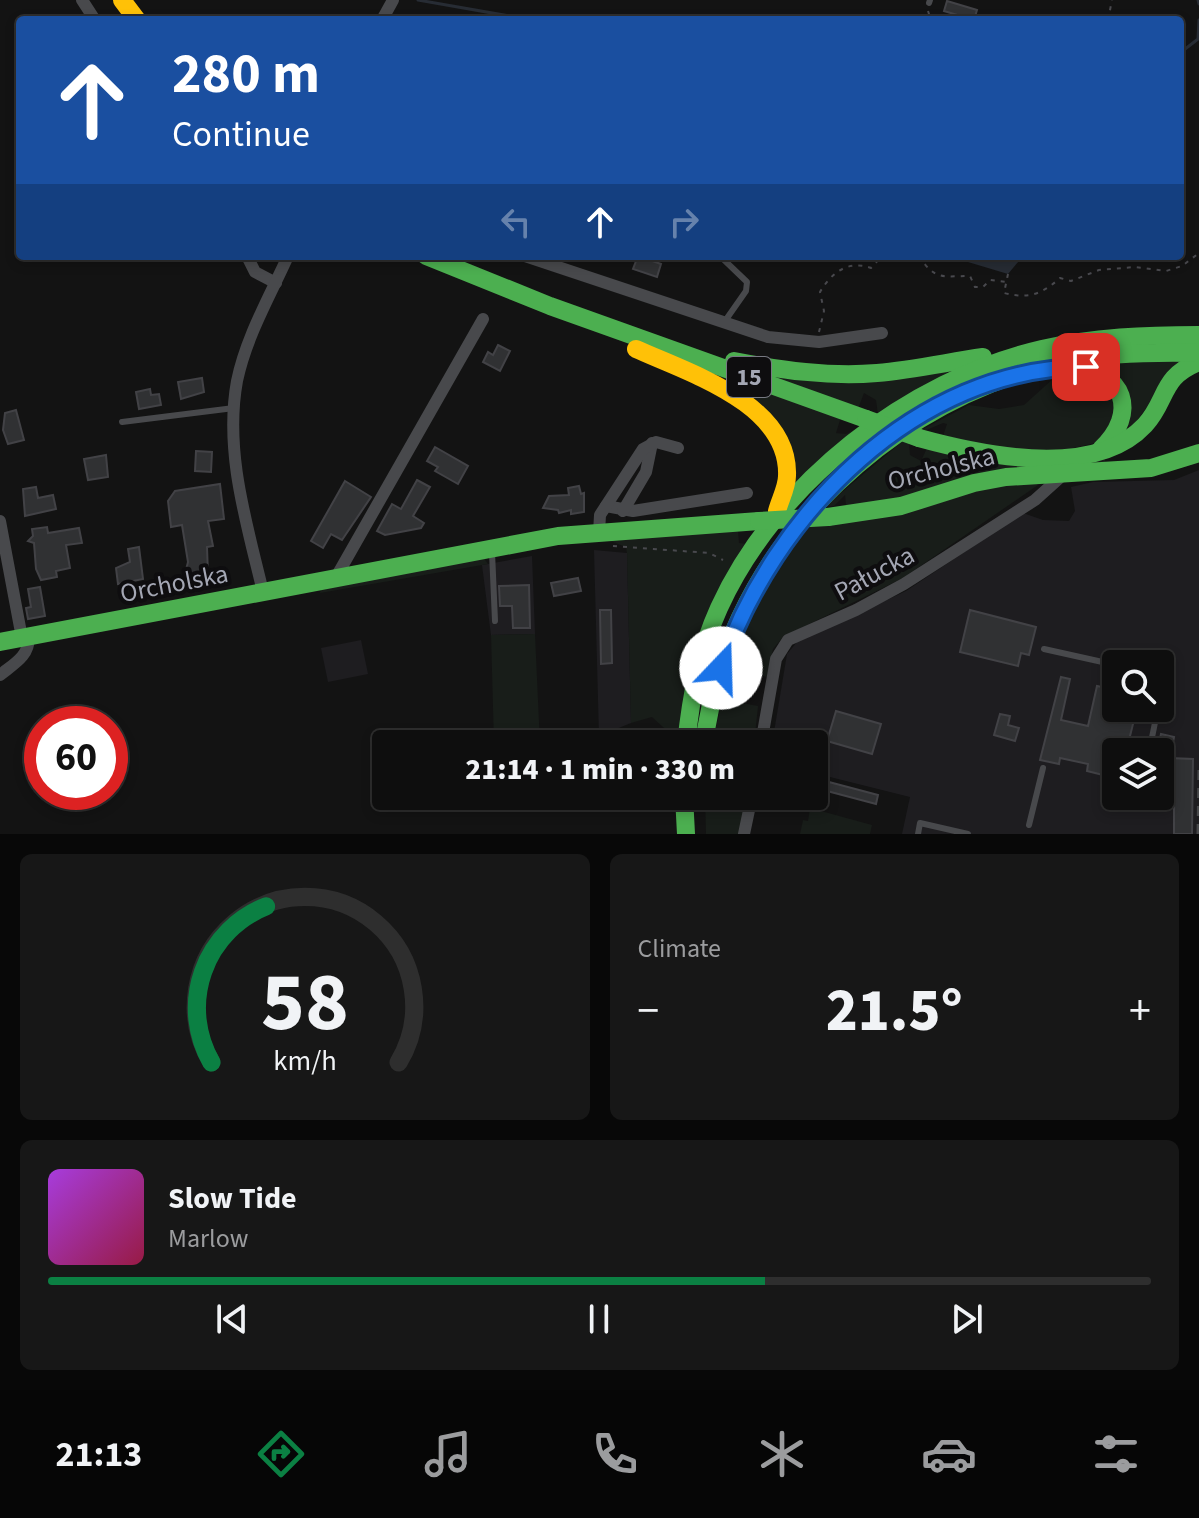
<!DOCTYPE html>
<meta charset="utf-8">
<style>
:root{--surface:#0e0e0e;--page:#171717;--text:#f1f3f6;--muted:#9b9c9e;--line:#2e2e2e;--accent:#0b8043}
body{margin:0;font-family:"Source Sans 3",sans-serif;background:var(--page);color:var(--text);height:100vh;display:flex;flex-direction:column;font-size:30px;white-space:nowrap}
*{box-sizing:border-box;margin:0}
p{font-size:26px;color:var(--muted)}
.icon{flex:none;width:44px;height:44px;fill:none;stroke:currentColor;stroke-width:2;stroke-linecap:round;stroke-linejoin:round}
.map{position:relative;height:834px;overflow:hidden}
.details{display:flex;flex-direction:column;gap:20px;padding:20px;background:#080808;flex:1}
.details>*{flex:none}
.banner{position:absolute;left:16px;top:16px;width:1168px;height:244px;border-radius:8px;box-shadow:0 4px 12px #0003,0 0 0 2px var(--line);background:#1a4fa0;color:#fff;overflow:hidden}
.tools{position:absolute;left:1102px;top:650px;display:grid;gap:16px}
.tools a{display:grid;place-items:center;width:72px;height:72px;border-radius:8px;background:var(--surface);box-shadow:0 4px 12px #0003,0 0 0 2px var(--line);font-size:40px}
.speed{position:absolute;left:24px;top:706px;display:flex;gap:16px;font-size:40px;font-weight:700;text-align:center}
.speed>*{display:grid;place-content:center;width:104px;height:104px;border-radius:50%;background:var(--surface);box-shadow:0 4px 12px #0003,0 0 0 2px var(--line);line-height:1}
.speed .limit{border:12px solid #d22;background:#fff;color:#111}
.pin{position:absolute;display:grid;place-items:center;width:68px;height:68px;color:#fff;margin:-34px;border-radius:16px;box-shadow:0 4px 12px #0006}
.me{position:absolute;width:88px;margin:-44px;rotate:21deg;stroke-linejoin:round;filter:drop-shadow(0 0 6px #0008)}
.turn{display:flex;align-items:center;gap:28px;height:168px;padding:0 24px;font-size:36px}
.turn .icon{width:104px;height:104px;stroke-width:2.5}
.turn b{display:block;font-size:56px;line-height:68px}
.lanes{display:flex;align-items:center;height:76px;padding:0 24px;background:#0003;justify-content:center;gap:40px;direction:ltr}
.lanes .off{opacity:.35}
.big{font-size:60px;font-weight:800;line-height:1.1}
.details .widget{flex:1;display:flex;flex-direction:column;justify-content:center;gap:12px;min-width:0;padding:0 28px;border-radius:12px;background:var(--page)}
.details .dial{align-items:center;gap:0}
.dial svg{height:208px;overflow:visible;fill:none;stroke:var(--line);stroke-width:7;stroke-linecap:round;text-anchor:middle}
.dial text{fill:var(--text);stroke:none}
.song{display:flex;align-items:center;gap:24px}
.cover{width:96px;height:96px;border-radius:12px;background:linear-gradient(135deg,hsl(280 70% 55%),hsl(340 70% 35%))}
.played{height:8px;border-radius:4px;background:linear-gradient(90deg,var(--accent) 65%,var(--line) 65%)}
.keys{display:flex;justify-content:space-around;direction:ltr}
.heat{display:flex;justify-content:space-between;align-items:center;font-size:44px;direction:ltr}
.details .tiles{flex:1;display:grid;gap:20px;grid-template-columns:1fr 1fr}
.widget:last-child{grid-column:span 2}
.trip{position:absolute;left:372px;top:730px;width:456px;height:80px;border-radius:8px;background:var(--surface);box-shadow:0 4px 12px #0003,0 0 0 2px var(--line);font-weight:800;line-height:80px;text-align:center}
.tabs{display:flex;height:128px;justify-content:space-around;align-items:center;background:#060606;color:var(--muted)}
.tabs .icon{width:56px;height:56px}
.tabs .on{color:var(--accent)}
.tabs b{font-size:36px;color:var(--text)}
.map>svg:first-child{display:block}
.built{fill:#1e1d20;fill-rule:evenodd}
.green{fill:#181d19}
.water{fill:#272c34}
.lines{fill:none;stroke-linecap:round;stroke-linejoin:round}
.stream{stroke:#272c34;stroke-width:3}
.building{fill:#303133;stroke:#424246;stroke-width:2}
.path{stroke:#49494e;stroke-width:2;stroke-dasharray:4 6;stroke-linecap:butt}
.lane{stroke:#48494c;stroke-width:6}
.street{stroke:#48494c;stroke-width:12}
.fast{stroke:#4caf50;stroke-width:18}
.slow{stroke:#ffc107;stroke-width:18}
.rail{stroke:#48494b;stroke-width:3;stroke-dasharray:10 8;stroke-linecap:butt}
.fast-bridge{stroke:#4caf50;stroke-width:18}
.route-casing{stroke:#114b97;stroke-width:20}
.route{stroke:#1a73e8;stroke-width:14}
.labels{text-anchor:middle;stroke-width:8;stroke-linejoin:round;paint-order:stroke}
.shield{fill:#0e0d0f;stroke:#777982;stroke-width:2}
.shield-label{font-size:24px;font-weight:bold;fill:#a4a7b4}
.street-label{font-size:26px;fill:#a4a7b4;stroke:#0e0d0f}
</style>
<div class="map">
<svg width="1199" height="834" viewBox="0 0 1199 834">
<rect width="100%" height="100%" fill="#131313"/>
<g class="built">
<path d="M1199 470V834H902L910 797 814 773V744H772L787 654 797 642 906 591 1023 513 1043 520 1069 521 1075 511 1071 487 1093 482 1174 480ZM1116 664H1160V708H1116ZM1116 752H1160V796H1116Z"/>
<polygon points="594,550 627,553 631,723 599,736"/>
<polygon points="532,556 535,634 491,635 482,565"/>
<polygon points="361,640 368,674 328,682 321,648"/>
</g>
<g class="green">
<polygon points="652,350 841,417 836,433 846,434 862,426 792,493 787,439"/>
<polygon points="1182,359 1130,430 1105,364"/>
<polygon points="752,370 950,371 878,415 876,400 864,393 858,409"/>
<polygon points="1080,371 1113,391 1115,422 1100,442 1069,449 1021,451 943,436 947,424 943,423 924,431 921,430 969,405 999,409 1024,405 1054,378"/>
<polygon points="903,441 909,443 910,455 921,461 927,448 1104,457 1106,463 854,505 846,505 845,495 834,506 824,507"/>
<polygon points="1034,481 1038,485 903,578 783,637 773,649 767,677 750,673 740,679 737,702 758,706 754,744 712,744 731,663 763,592 805,525 971,489"/>
<polygon points="738,531 739,543 747,544 679,744 674,744 674,737 652,717 631,723 627,553 626,547 605,539"/>
<polygon points="483,557 488,564 320,593 321,590"/>
<polygon points="535,634 540,744 494,744 491,635"/>
<polygon points="705,796 747,796 740,834 706,834"/>
<polygon points="810,808 872,825 870,834 800,834 803,820 808,821"/>
</g>
<polygon class="water" points="948,256 1023,256 1008,274"/>
<g class="lines">
<g class="stream">
<polyline points="418,0 532,20"/>
<polyline points="1198,0 1199,4"/>
<polyline points="1180,53 1198,39 1199,20"/>
</g>
</g>
<g class="building">
<polygon points="947,1 977,10 974,20 944,11"/>
<polygon points="638,256 661,264 657,277 633,269"/>
<polygon points="498,345 510,351 500,371 483,362 488,352 493,355"/>
<polygon points="202,378 204,392 181,399 178,382"/>
<polygon points="150,389 151,395 159,394 161,405 139,409 136,392"/>
<polygon points="16,410 24,440 8,444 3,430 5,413"/>
<polygon points="435,447 468,466 458,484 435,471 438,467 427,461"/>
<polygon points="196,451 212,452 211,472 195,471"/>
<polygon points="106,455 108,477 88,480 84,459"/>
<polygon points="417,480 430,487 413,516 424,523 421,528 385,535 377,531 392,504 401,509"/>
<polygon points="345,481 371,497 342,540 331,534 323,548 311,541"/>
<polygon points="220,484 224,519 208,521 213,546 207,547 208,575 185,574 188,562 182,525 171,527 168,501 175,491"/>
<polygon points="579,486 581,494 584,493 584,512 571,514 571,510 559,513 558,510 543,508 549,496 569,495 568,488"/>
<polygon points="36,487 38,498 53,495 56,509 25,516 23,489"/>
<polygon points="47,527 48,533 79,528 82,543 66,545 70,568 56,571 57,577 41,580 36,569 34,543 28,541 33,536 32,529"/>
<polygon points="139,547 143,579 118,584 116,568 130,562 128,549"/>
<polygon points="578,578 581,591 554,596 551,583"/>
<polygon points="529,585 530,628 513,628 512,606 500,606 499,586"/>
<polygon points="40,587 45,616 28,619 26,608 31,607 28,589"/>
<polygon points="600,610 611,610 612,663 601,664"/>
<polygon points="970,610 1036,627 1029,655 1021,653 1018,666 960,652"/>
<polygon points="1061,677 1070,679 1061,720 1088,726 1097,686 1116,690 1116,708 1137,708 1129,740 1142,743 1140,752 1116,752 1111,777 1087,771 1088,764 1060,758 1059,764 1040,760"/>
<polygon points="836,711 881,724 872,754 827,741"/>
<polygon points="1000,714 1010,716 1008,725 1019,728 1015,741 994,735"/>
<polygon points="1161,734 1174,737 1170,758 1193,759 1192,834 1174,834 1174,791 1160,788 1160,752 1157,752"/>
<polygon points="829,782 878,795 876,804 827,791"/>
</g>
<g class="lines">
<g class="path">
<polyline points="928,11 931,20"/>
<polyline points="1108,20 1112,0"/>
<path d="M919 256C935 281 943 276 970 276L975 287H983L990 280 1006 282"/>
<path d="M1008 274 1004 293C1028 299 1041 295 1060 278L1071 281 1099 270 1135 267 1166 271 1182 266 1199 253"/>
<path d="M819 332 824 311 820 292C832 272 848 260 871 268L882 256"/>
<polyline points="613,546 709,553 723,560"/>
</g>
<g class="lane">
<polyline points="929,3 930,0"/>
<polyline points="720,256 747,282 746,291 725,321"/>
<polyline points="122,422 234,408"/>
<polyline points="492,552 495,621"/>
<polyline points="1044,649 1116,665"/>
<polyline points="1149,752 1158,708"/>
<polyline points="1107,784 1116,784"/>
<polyline points="1029,825 1043,768"/>
<polyline points="918,834 920,823 968,834"/>
</g>
<g class="street">
<polyline points="82,0 95,20"/>
<polyline points="382,20 393,0"/>
<polyline points="247,256 255,272 276,283"/>
<polyline points="525,256 768,337 819,342 882,333"/>
<polyline points="606,506 633,511 747,493"/>
<polyline points="623,511 646,472 652,443"/>
<polyline points="0,521 22,638"/>
<polyline points="599,533 600,515 643,449 656,442 678,448"/>
<polyline points="335,579 483,319"/>
<path d="M263 592C247 524 224 452 237 381 246 337 270 296 288 256"/>
<path d="M0 675C15 663 29 656 29 637"/>
<polyline points="761,744 776,659 788,640 856,610 904,584 1035,500 1065,473"/>
<polyline points="744,834 752,796"/>
</g>
<g class="fast">
<polyline points="426,256 550,306 866,419"/>
<path d="M734 361C781 370 829 377 877 373 913 370 948 362 983 357"/>
<path d="M1072 368C1125 370 1139 413 1101 449"/>
<path d="M919 438C981 455 1094 480 1145 425 1168 400 1160 377 1199 362"/>
<polyline points="828,517 901,506 974,483 1006,477 1151,468 1199,453"/>
<polyline points="0,642 558,536 759,521"/>
<path d="M686 744C691 697 699 652 719 608 776 483 908 380 1042 349 1094 337 1146 335 1199 335"/>
<path d="M703 744C708 722 711 700 717 678 762 528 886 412 1036 368 1088 353 1145 352 1199 353"/>
<polyline points="684,796 686,834"/>
</g>
<g class="slow">
<polyline points="122,0 137,20"/>
<path d="M636 349C689 373 790 404 787 476 787 487 780 500 777 511"/>
</g>
<polyline class="rail" points="1198,834 1199,769"/>
<g class="fast-bridge">
<polyline points="866,419 919,438"/>
<polyline points="759,521 828,517"/>
</g>
</g>
<g class="lines">
<defs>
<path id="route" d="M721 668C772 515 917 367 1086 367"/>
</defs>
<use href="#route" class="route-casing"/>
<use href="#route" class="route"/>
</g>
<g class="labels">
<rect class="shield" x="727" y="357" width="44" height="40" rx="6"/>
<g class="shield-label">
<text x="749" y="385">15</text>
</g>
<g class="street-label">
<text transform="translate(941 468) rotate(-14)" y="9">Orcholska</text>
<text transform="translate(874 573) rotate(-28)" y="9">Pałucka</text>
<text transform="translate(174 583) rotate(-11)" y="9">Orcholska</text>
</g>
</g>
</svg>
<div class="tools">
<a><svg class="icon" aria-label="search" viewBox="0 0 24 24"><circle cx="10" cy="10" r="6"/><path d="M15 15l6 6"/></svg></a>
<a><svg class="icon" aria-label="layers" viewBox="0 0 24 24"><path d="M12 4l9 5-9 5-9-5zM3 14l9 5 9-5"/></svg></a>
</div>
<div class="speed"><div class="limit">60</div></div>
<div class="pin" style="left:1086px;top:367px;background:#d93025"><svg class="icon" aria-label="arrive" viewBox="0 0 24 24"><path d="M6 21V4h12l-3 4 3 4H6"/></svg></div>
<svg class="me" style="left:721px;top:668px" viewBox="-20 -20 40 40"><circle r="19" fill="#fff"/><path d="M0-13L10 11 0 6-10 11z" fill="#1a73e8"/></svg>
<div class="trip">21:14 · 1 min · 330 m</div>
<div class="banner">
<div class="turn"><svg class="icon" aria-label="ahead" viewBox="0 0 24 24"><path d="M12 20V5M6 11l6-6 6 6"/></svg><div><b>280 m</b>Continue</div></div>
<div class="lanes"><svg class="icon off" aria-label="left" viewBox="0 0 24 24"><path d="M17 20v-9H6M10 6l-5 5 5 5"/></svg><svg class="icon" aria-label="ahead" viewBox="0 0 24 24"><path d="M12 20V5M6 11l6-6 6 6"/></svg><svg class="icon off" aria-label="right" viewBox="0 0 24 24"><path d="M7 20v-9h11M14 6l5 5-5 5"/></svg></div>
</div>
</div>
<section class="details">
<div class="tiles">
<div class="widget dial"><svg viewBox="0 0 100 80">
<path d="M14 69A42 42 0 1 1 86 69"/>
<path d="M14 69A42 42 0 0 1 35 9" stroke="#0b8043"/>
<text x="50" y="56" font-size="32" font-weight="700">58</text>
<text x="50" y="72" font-size="11">km/h</text>
</svg></div>
<div class="widget"><p>Climate</p>
<div class="heat"><a>−</a><b class="big">21.5°</b><a>+</a></div>
</div>
<div class="widget">
<div class="song"><i class="cover"></i><div><b>Slow Tide</b><p>Marlow</p></div></div>
<div class="played"></div>
<div class="keys"><svg class="icon" aria-label="previous" viewBox="0 0 24 24"><path d="M18 5L8 12l10 7zM5 5v14"/></svg><svg class="icon" aria-label="pause" viewBox="0 0 24 24"><path d="M8 5v14M16 5v14"/></svg><svg class="icon" aria-label="next" viewBox="0 0 24 24"><path d="M6 5l10 7-10 7zM19 5v14"/></svg></div>
</div>
</div>
</section>
<nav class="tabs">
<b>21:13</b>
<svg class="icon on" aria-label="directions" viewBox="0 0 24 24"><path d="M12 3l9 9-9 9-9-9zM9 14v-3h6M13 9l2 2-2 2"/></svg>
<svg class="icon" aria-label="music" viewBox="0 0 24 24"><path d="M9 18V5l10-2v13"/><circle cx="6" cy="18" r="3"/><circle cx="16" cy="16" r="3"/></svg>
<svg class="icon" aria-label="phone" viewBox="0 0 24 24"><path d="M5 4h4l2 5-3 2q2 4 5 5l2-3 5 2v4C11 20 4 13 5 4z"/></svg>
<svg class="icon" aria-label="climate" viewBox="0 0 24 24"><path d="M12 3v18M4 7l16 10M4 17L20 7"/></svg>
<svg class="icon" aria-label="car" viewBox="0 0 24 24"><path d="M5 17H2v-5l4-1 3-4h7l3 4 3 1v5h-3M9 17h6M6 11h13"/><circle cx="7" cy="17" r="2"/><circle cx="17" cy="17" r="2"/></svg>
<svg class="icon" aria-label="filters" viewBox="0 0 24 24"><path d="M4 7h16M4 17h16"/><circle cx="9" cy="7" r="2"/><circle cx="15" cy="17" r="2"/></svg>
</nav>
